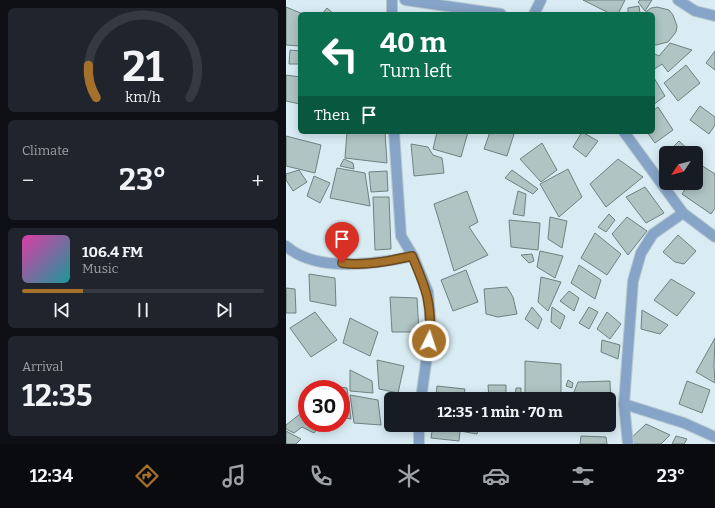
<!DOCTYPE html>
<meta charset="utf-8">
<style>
:root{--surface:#171b24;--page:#20242c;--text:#f1f3f6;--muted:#9ea1a6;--line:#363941;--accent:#a5712a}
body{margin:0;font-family:Bitter,serif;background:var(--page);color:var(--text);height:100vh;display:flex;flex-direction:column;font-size:15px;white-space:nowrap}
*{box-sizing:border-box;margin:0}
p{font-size:13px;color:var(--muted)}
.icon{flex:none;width:22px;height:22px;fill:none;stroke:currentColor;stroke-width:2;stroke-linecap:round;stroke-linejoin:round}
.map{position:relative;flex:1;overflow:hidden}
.sheet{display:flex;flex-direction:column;gap:8px;padding:8px;background:#0d0f14;width:286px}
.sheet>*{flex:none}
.top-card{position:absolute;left:12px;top:12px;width:357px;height:122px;border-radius:6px;box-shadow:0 2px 10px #0003;background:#0b6e4f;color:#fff;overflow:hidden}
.needle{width:26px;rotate:235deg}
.tools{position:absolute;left:373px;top:146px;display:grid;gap:8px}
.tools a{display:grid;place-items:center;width:44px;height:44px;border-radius:6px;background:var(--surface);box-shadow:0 2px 10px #0003;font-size:20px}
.speed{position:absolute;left:12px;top:380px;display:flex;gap:8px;font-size:20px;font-weight:700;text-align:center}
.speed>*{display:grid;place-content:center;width:52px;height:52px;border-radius:50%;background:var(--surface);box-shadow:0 2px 10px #0003;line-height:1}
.speed .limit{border:6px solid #d22;background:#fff;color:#111}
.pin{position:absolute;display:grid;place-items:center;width:34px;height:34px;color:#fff;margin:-41px -17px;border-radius:50% 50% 50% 0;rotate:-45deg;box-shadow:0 0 4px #0007}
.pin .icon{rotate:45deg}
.me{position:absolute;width:44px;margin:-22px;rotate:4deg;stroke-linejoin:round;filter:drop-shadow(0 0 3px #0008)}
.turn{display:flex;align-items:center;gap:14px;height:84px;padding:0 16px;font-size:18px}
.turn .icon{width:52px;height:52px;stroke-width:2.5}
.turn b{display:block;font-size:28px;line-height:34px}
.then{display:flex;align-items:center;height:38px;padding:0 16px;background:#0003;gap:8px;font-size:15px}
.big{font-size:30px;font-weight:700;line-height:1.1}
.sheet .widget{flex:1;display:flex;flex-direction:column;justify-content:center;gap:6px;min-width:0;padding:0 14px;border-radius:6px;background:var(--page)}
.sheet .dial{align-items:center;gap:0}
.dial svg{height:104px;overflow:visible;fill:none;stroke:var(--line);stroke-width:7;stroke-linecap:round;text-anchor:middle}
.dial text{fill:var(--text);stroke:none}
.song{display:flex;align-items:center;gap:12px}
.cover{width:48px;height:48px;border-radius:6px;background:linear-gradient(135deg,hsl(320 70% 55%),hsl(180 70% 35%))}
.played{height:4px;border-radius:2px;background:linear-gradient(90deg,var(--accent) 25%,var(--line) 25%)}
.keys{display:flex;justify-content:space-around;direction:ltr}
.heat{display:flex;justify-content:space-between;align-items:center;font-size:22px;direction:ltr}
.trip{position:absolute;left:98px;top:392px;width:232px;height:40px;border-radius:6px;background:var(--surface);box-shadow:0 2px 10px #0003;font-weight:700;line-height:40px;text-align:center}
.dock{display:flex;height:64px;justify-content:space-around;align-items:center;background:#090b0e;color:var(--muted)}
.dock .icon{width:28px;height:28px}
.dock .on{color:var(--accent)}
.dock b{font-size:18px;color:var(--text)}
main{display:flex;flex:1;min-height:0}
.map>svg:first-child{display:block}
.building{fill:#afc4c3;stroke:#6e8281}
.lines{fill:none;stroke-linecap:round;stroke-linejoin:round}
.street-casing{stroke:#b8c8cf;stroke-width:12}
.street{stroke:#86a4c7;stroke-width:10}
.route-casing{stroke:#6b491b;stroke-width:10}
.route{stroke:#a5712a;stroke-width:7}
</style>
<main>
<section class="sheet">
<div class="widget dial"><svg viewBox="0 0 100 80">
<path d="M14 69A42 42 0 1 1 86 69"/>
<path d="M14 69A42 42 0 0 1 8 44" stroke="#a5712a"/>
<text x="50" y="56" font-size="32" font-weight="700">21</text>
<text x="50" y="72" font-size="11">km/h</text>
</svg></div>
<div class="widget"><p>Climate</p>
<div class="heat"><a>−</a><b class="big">23°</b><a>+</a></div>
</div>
<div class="widget">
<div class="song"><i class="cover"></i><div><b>106.4 FM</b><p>Music</p></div></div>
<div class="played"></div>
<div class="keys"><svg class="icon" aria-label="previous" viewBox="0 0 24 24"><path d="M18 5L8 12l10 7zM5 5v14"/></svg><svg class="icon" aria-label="pause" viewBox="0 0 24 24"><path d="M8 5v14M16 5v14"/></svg><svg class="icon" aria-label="next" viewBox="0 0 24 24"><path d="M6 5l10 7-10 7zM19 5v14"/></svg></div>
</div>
<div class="widget"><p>Arrival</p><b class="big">12:35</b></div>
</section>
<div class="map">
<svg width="429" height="444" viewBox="0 0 429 444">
<rect width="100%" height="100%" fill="#d9ecf4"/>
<g class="building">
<polygon points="297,0 339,0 332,14 325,14"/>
<polygon points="354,0 366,0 359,11 352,2"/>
<polygon points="353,6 354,13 342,14 342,8"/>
<polygon points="0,7 17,14 14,14 14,46 0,45"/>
<polygon points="371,7 383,10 387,15 391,26 390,32 382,42 370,45 367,44 367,14 357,14 365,8"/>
<polygon points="41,8 48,14 36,14"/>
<polygon points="384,43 406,50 382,72 376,64 367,70 367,53 373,56"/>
<polygon points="4,50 14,51 14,64 3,64"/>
<polygon points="429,51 429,70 420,63"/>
<polygon points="400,65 414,83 392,101 378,83"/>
<polygon points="0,75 14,77 14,104 0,101"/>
<polygon points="368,78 379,96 367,105 367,78"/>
<polygon points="414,106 429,117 429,125 423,134 404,120"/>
<polygon points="372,107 387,130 369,143 361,132 367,132 367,111"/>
<polygon points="61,132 99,132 101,163 59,158"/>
<polygon points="151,132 182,132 175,157 147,149"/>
<polygon points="204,132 223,132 228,134 221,156 198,149"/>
<polygon points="296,132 312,141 300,157 287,147"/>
<polygon points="0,136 35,145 29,173 0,166"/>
<polygon points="393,141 406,153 381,153"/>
<polygon points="256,143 271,170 255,182 234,159"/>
<polygon points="125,144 142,147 147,155 156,158 158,173 128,176"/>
<polygon points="380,154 380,168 373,162"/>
<polygon points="58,159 67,163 68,169 54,166"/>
<polygon points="332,159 357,177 320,207 304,184"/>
<polygon points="415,165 429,174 429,208 425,214 396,194 403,183 410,183 410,173"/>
<polygon points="51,168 79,173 84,206 44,198"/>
<polygon points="282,169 296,197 273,217 254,184"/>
<polygon points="13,170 21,182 7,191 0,180 0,174"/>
<polygon points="226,170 252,189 247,194 219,178"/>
<polygon points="101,171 102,191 85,192 83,172"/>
<polygon points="28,176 44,183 34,203 21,196"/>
<polygon points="359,187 378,213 360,223 340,197"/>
<polygon points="181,191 192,222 183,227 202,255 168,271 148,204"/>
<polygon points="232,191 240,194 238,216 227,214"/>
<polygon points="87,197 103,197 105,249 89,250"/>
<polygon points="323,214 329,220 320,232 312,227"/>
<polygon points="264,217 281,221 276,248 262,239"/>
<polygon points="341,217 361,231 342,255 326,234"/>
<polygon points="223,220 254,223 252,250 225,247"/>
<polygon points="309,233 335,254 321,275 295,258"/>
<polygon points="392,235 410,251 398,264 389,262 377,252"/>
<polygon points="254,251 277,256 269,278 251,267"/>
<polygon points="246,254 248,261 243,263 235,255"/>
<polygon points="293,265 315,280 309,299 285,283"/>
<polygon points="180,270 192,302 167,311 155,280"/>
<polygon points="23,274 49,278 50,306 24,301"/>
<polygon points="255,277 275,282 262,311 252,302"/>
<polygon points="385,279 409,293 391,316 368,300"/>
<polygon points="221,287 227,297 231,314 212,317 200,314 198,289"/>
<polygon points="0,288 9,289 10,313 0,313"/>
<polygon points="283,291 293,298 288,311 274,301"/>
<polygon points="104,297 131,298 133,332 106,332"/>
<polygon points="246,307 256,319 252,329 239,319"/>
<polygon points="266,307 279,316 274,329 265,322"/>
<polygon points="303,307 312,312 303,329 293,323"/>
<polygon points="356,310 382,325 374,334 355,329"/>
<polygon points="29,312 51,340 25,357 4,328"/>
<polygon points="321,312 335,324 324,339 311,329"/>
<polygon points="64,318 92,332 84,356 57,343"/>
<polygon points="429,338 428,366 429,383 410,372"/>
<polygon points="316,340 334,345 332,359 315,352"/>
<polygon points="91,360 118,366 112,393 93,389"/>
<polygon points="239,361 275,364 275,399 239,397"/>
<polygon points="64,370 86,381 87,393 64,391"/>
<polygon points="282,380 287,383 286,388 280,386"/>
<polygon points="324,381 326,429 293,428 291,425 323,425 323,399 285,399 292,382"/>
<polygon points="401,381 424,390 416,413 393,404"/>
<polygon points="202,385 220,385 220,399 203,399"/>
<polygon points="151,386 179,389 177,399 150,399"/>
<polygon points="54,387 61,388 65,419 55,417"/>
<polygon points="230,388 235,388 235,399 229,399"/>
<polygon points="64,395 92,400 95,425 68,423"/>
<polygon points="14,414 21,418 21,423 28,423 34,426 28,433 16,427 8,433 0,429 0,425"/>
<polygon points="360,424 384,435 375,444 347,444 343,440"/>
<polygon points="147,425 193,425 191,434 174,431 173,441 145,438"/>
<polygon points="0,431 15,439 10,444 0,444"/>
<polygon points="295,436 320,437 321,444 294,444"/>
<polygon points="390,436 401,439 398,444 386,444"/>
</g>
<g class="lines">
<defs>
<g id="street">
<polyline points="119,0 215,14"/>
<polyline points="392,0 409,11 429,16"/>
<polyline points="106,14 106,0"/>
<polyline points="248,14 255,0"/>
<polyline points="108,132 115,236 127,256 142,292 145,326 135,399"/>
<polyline points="338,132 397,213 429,237"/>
<path d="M0 246C30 273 91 264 127 256"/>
<polyline points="338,404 398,423 429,437"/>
<polyline points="133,444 133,425"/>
<polyline points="342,444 338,404 347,281 355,253 367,234 397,213"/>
</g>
</defs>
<use href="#street" class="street-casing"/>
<use href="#street" class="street"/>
</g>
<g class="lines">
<defs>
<path id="route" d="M56 263C80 266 103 261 126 256 140 288 147 306 143 341"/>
</defs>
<use href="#route" class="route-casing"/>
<use href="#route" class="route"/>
</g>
</svg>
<div class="tools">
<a><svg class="needle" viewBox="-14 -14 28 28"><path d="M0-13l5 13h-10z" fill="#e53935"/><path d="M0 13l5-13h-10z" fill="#9ea1a6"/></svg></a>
</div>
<div class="speed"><div class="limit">30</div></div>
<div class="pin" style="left:56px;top:263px;background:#d93025"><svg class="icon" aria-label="arrive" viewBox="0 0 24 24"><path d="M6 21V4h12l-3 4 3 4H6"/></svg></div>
<svg class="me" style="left:143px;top:341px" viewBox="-20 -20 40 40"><circle r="17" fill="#a5712a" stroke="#fff" stroke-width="3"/><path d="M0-11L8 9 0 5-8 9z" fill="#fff"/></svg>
<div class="trip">12:35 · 1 min · 70 m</div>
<div class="top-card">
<div class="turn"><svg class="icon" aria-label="left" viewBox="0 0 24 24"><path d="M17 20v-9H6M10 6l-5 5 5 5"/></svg><div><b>40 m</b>Turn left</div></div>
<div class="then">Then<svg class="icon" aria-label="arrive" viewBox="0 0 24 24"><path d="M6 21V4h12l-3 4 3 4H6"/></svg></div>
</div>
</div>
</main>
<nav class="dock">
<b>12:34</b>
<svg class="icon on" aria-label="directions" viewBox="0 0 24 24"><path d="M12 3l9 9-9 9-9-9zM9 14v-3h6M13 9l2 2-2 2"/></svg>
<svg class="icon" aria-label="music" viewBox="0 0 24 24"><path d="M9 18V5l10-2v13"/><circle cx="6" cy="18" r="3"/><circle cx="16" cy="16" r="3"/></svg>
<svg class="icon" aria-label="phone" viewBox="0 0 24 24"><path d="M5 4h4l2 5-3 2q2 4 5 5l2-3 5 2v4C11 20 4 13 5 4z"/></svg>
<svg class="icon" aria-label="climate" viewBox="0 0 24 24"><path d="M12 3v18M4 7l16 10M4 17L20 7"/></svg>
<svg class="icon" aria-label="car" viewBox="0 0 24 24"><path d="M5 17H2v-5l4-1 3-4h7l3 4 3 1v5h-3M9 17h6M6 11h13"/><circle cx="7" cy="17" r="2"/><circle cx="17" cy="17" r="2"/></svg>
<svg class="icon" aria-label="filters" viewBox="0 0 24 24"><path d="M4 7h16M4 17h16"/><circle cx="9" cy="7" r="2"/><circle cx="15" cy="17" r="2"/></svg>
<b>23°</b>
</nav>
